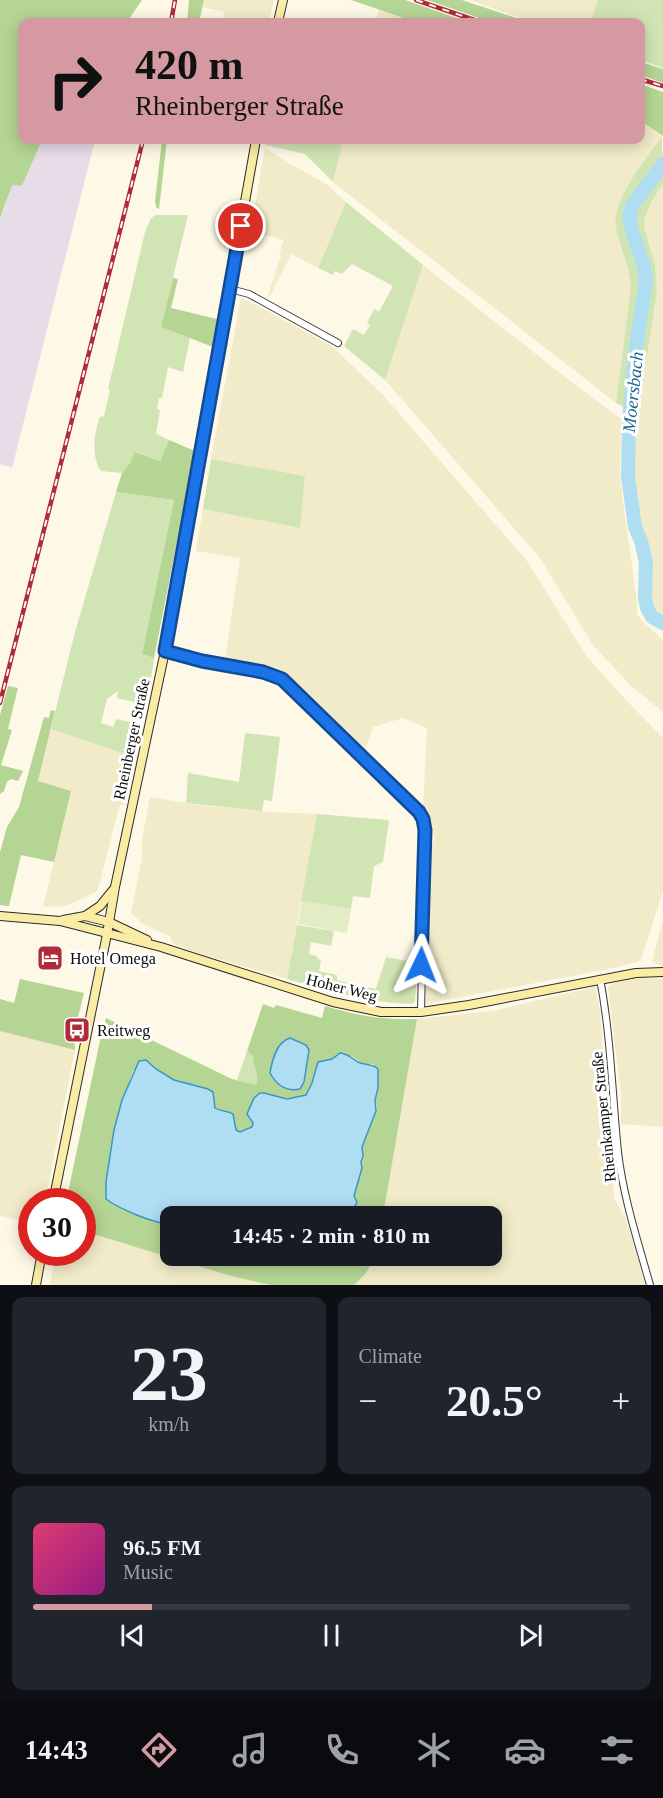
<!DOCTYPE html>
<meta charset="utf-8">
<style>
:root{--surface:#171b24;--page:#20242c;--text:#f1f3f6;--muted:#9ea1a6;--line:#363941;--accent:#d499a1}
body{margin:0;font-family:"Times New Roman",serif;background:var(--page);color:var(--text);height:100vh;display:flex;flex-direction:column;font-size:22px;white-space:nowrap}
*{box-sizing:border-box;margin:0}
p{font-size:20px;color:var(--muted)}
.icon{flex:none;width:33px;height:33px;fill:none;stroke:currentColor;stroke-width:2;stroke-linecap:round;stroke-linejoin:round}
.map{position:relative;height:1285px;overflow:hidden}
.drawer{display:flex;flex-direction:column;gap:12px;padding:12px;background:#0d0f14;flex:1}
.drawer>*{flex:none}
.hud{position:absolute;left:18px;top:18px;width:627px;height:126px;border-radius:12px;box-shadow:0 3px 15px #0003;background:#d499a1;color:#111;overflow:hidden}
.speed{position:absolute;left:18px;top:1188px;display:flex;gap:12px;font-size:30px;font-weight:700;text-align:center}
.speed>*{display:grid;place-content:center;width:78px;height:78px;border-radius:50%;background:var(--surface);box-shadow:0 3px 15px #0003;line-height:1}
.speed .limit{border:9px solid #d22;background:#fff;color:#111}
.pin{position:absolute;display:grid;place-items:center;width:51px;height:51px;color:#fff;margin:-26px;border:3px solid #fff;border-radius:50%;box-shadow:0 2px 6px #0007}
.me{position:absolute;width:66px;margin:-33px;rotate:2deg;stroke-linejoin:round;filter:drop-shadow(0 0 4px #0008)}
.turn{display:flex;align-items:center;gap:21px;height:126px;padding:0 18px;font-size:27px}
.turn .icon{width:78px;height:78px;stroke-width:2.5}
.turn b{display:block;font-size:42px;line-height:51px}
.big{font-size:45px;font-weight:700;line-height:1.1}
.drawer .card{flex:1;display:flex;flex-direction:column;justify-content:center;gap:9px;min-width:0;padding:0 21px;border-radius:12px;background:var(--page)}
.drawer .dial{align-items:center;gap:0}
.dial b{font-size:78px;line-height:1}
.song{display:flex;align-items:center;gap:18px}
.cover{width:72px;height:72px;border-radius:9px;background:linear-gradient(135deg,hsl(340 70% 55%),hsl(310 70% 35%))}
.played{height:6px;border-radius:3px;background:linear-gradient(90deg,var(--accent) 20%,var(--line) 20%)}
.keys{display:flex;justify-content:space-around;direction:ltr}
.heat{display:flex;justify-content:space-between;align-items:center;font-size:33px;direction:ltr}
.drawer .tiles{flex:1;display:grid;gap:12px;grid-template-columns:1fr 1fr}
.card:last-child{grid-column:span 2}
.trip{position:absolute;left:160px;top:1206px;width:342px;height:60px;border-radius:12px;background:var(--surface);box-shadow:0 3px 15px #0003;font-weight:700;line-height:60px;text-align:center}
.menu{display:flex;height:96px;justify-content:space-around;align-items:center;background:#090b0e;color:var(--muted)}
.menu .icon{width:42px;height:42px}
.menu .active{color:var(--accent)}
.menu b{font-size:27px;color:var(--text)}
.map>svg:first-child{display:block}
.industrial{fill:#e7dde9}
.farmland{fill:#f1ebc9}
.green{fill:#d1e5b4}
.forest{fill:#b5d594;fill-rule:evenodd}
.pitch{fill:#e2edc5}
.water{fill:#afddf2;stroke:#3a97c5;stroke-width:1.5}
.lines{fill:none;stroke-linecap:round;stroke-linejoin:round}
.river{stroke:#afddf2;stroke-width:14}
.street-casing{stroke:#3c3c3c;stroke-width:8}
.secondary-casing{stroke:#2b2b2b;stroke-width:10}
.street{stroke:#fff;stroke-width:6}
.secondary{stroke:#fbeca5;stroke-width:8}
.rail-casing{stroke:#b12a39;stroke-width:4.5}
.rail{stroke:#fff;stroke-width:2;stroke-dasharray:7;stroke-linecap:butt}
.route-casing{stroke:#114b97;stroke-width:15}
.route{stroke:#1a73e8;stroke-width:10}
.labels{text-anchor:middle;stroke-width:6;stroke-linejoin:round;paint-order:stroke}
.street-label{font-size:16px;fill:#090909;stroke:#fff}
.poi-label{font-size:16px;fill:#090909;stroke:#fff;text-anchor:start}
.water-label{font-size:18px;font-style:italic;fill:#1b6693;stroke:#fff}
</style>
<div class="map">
<svg width="663" height="1285" viewBox="0 0 663 1285">
<rect width="100%" height="100%" fill="#fef8e7"/>
<polygon class="industrial" points="42,140 95,140 12,468 0,464 0,219 5,208 10,188 13,185 22,186"/>
<g class="farmland">
<polygon points="204,0 274,0 269,22 222,22 225,12 203,7"/>
<polygon points="469,0 598,0 590,22 533,22"/>
<polygon points="379,10 415,22 375,22"/>
<polygon points="641,121 662,136 629,185 616,225 630,269 631,286 616,403 333,182 343,140 640,140"/>
<polygon points="265,148 287,162 326,184 346,202 318,268 291,254 270,296 268,295 281,256 279,255 284,240 251,231 251,228"/>
<polygon points="663,184 663,617 656,610 651,597 653,574 648,550 634,509 632,475 638,414 657,291 655,266 644,227 644,220 651,202"/>
<polygon points="423,265 570,381 621,419 620,472 623,502 637,601 637,614 643,622 663,640 663,712 632,687 593,645 540,558 385,380"/>
<polygon points="241,298 252,303 332,346 383,395 527,561 587,657 623,697 663,738 663,891 641,960 634,963 603,970 425,1004 429,852 435,839 432,825 423,808 427,728 403,718 373,727 364,754 284,677 267,670 225,661 240,558 196,551 203,509 300,528 305,476 211,459"/>
<polygon points="51,729 136,758 129,793 126,804 121,805 119,807 98,889 96,892 66,906 43,907 71,791 38,781"/>
<polygon points="150,797 197,805 271,812 317,814 287,979 194,952 172,943 171,937 143,924 131,913 142,857 142,840"/>
<polygon points="663,920 663,966 658,965 652,961"/>
<polygon points="645,977 663,979 663,1127 621,1124 621,1095 608,986 617,982"/>
<polygon points="595,987 600,1012 614,1198 624,1216 631,1235 645,1285 354,1285 366,1273 376,1256 492,1256 492,1216 383,1216 417,1019 492,1011"/>
<polygon points="0,1031 75,1050 45,1201 32,1202 31,1222 0,1216"/>
<polygon points="83,1231 231,1276 270,1285 50,1285 56,1253 82,1252"/>
</g>
<g class="green">
<polygon points="598,0 663,0 663,68 641,60 640,22 590,22"/>
<path d="M662 136 663 184 651 202 644 220V227L655 265 657 291 638 414 616 403 631 286C629 264 620 248 616 227 611 200 648 157 662 136Z"/>
<polygon points="266,140 343,140 333,182 305,154 265,145"/>
<polygon points="346,202 423,265 385,380 344,346 353,329 364,335 370,325 367,323 374,309 379,312 393,286 352,264 342,274 335,271 333,275 318,268"/>
<path d="M156 215H188L161 327 190 338 183 372 168 367 162 398H159L157 409 160 410 156 434 169 440 160 461 136 452 130 463 122 473 101 471C91 457 94 432 100 417L104 416 110 390 108 389 145 232 151 218Z"/>
<polygon points="211,459 305,476 300,528 203,509"/>
<polygon points="116,492 174,500 142,654 154,658 147,705 117,698 118,691 107,699 101,723 113,727 116,719 143,725 136,758 51,729 75,632"/>
<polygon points="245,733 280,737 272,801 264,800 262,811 186,803 188,773 239,782"/>
<polygon points="317,814 389,820 383,862 374,866 370,898 353,896 351,909 301,901"/>
<path d="M297 925 334 931 331 946 311 942 309 954 316 956 321 961 319 971 337 975V980L376 989 386 957 418 963 415 1002 412 1004C369 1003 329 991 287 979Z"/>
<path d="M247 1051 253 1056C253 1066 259 1075 256 1085L237 1080Z"/>
</g>
<g class="forest">
<path d="M0 0H142L127 22H22V140H42L22 186 13 185C10 189 3 212 0 219Z"/>
<polygon points="189,0 204,0 199,22 187,22"/>
<polygon points="351,0 405,0 468,22 415,22"/>
<polygon points="427,0 462,0 528,22 491,22"/>
<polygon points="641,62 663,69 663,83 641,75"/>
<polygon points="640,84 663,92 663,136 641,121"/>
<polygon points="162,140 167,140 159,209 156,207 155,201"/>
<polygon points="173,278 178,279 171,308 217,319 213,347 161,327"/>
<polygon points="169,440 195,451 154,658 142,654 174,500 116,492 122,473 130,463 135,452 160,461"/>
<polygon points="8,686 18,688 8,729 12,730 1,765 23,771 18,781 11,779 7,782 4,791 0,794 0,715"/>
<polygon points="51,710 55,711 38,781 71,791 54,862 21,855 9,906 0,905 0,852 7,827 19,807 44,717 49,718"/>
<polygon points="20,979 84,993 74,1033 75,1050 0,1031 0,999 14,1003"/>
<path d="M263 1004 274 1008 276 1005 322 1018 325 1006C358 1016 383 1020 417 1019L383 1216H350L357 1202 354 1196 363 1156 362 1147 377 1107 375 1100 377 1095 378 1080 373 1064H363L352 1056 337 1055 332 1059 321 1061C317 1071 314 1084 308 1093 300 1104 271 1096 260 1093 252 1099 250 1107 248 1117L253 1123V1127L240 1132 236 1130 229 1111 218 1110 215 1108 213 1092 208 1089 174 1080 156 1069 146 1061 133 1071 130 1079 106 1182V1199L153 1222 171 1224V1256H259L279 1260 331 1261 338 1256H376L366 1273 354 1285H270L231 1276 83 1231 82 1202H66L102 1031 106 1018 232 1079 256 1085C259 1075 253 1066 253 1056L247 1051ZM290 1038 306 1045 276 1083 270 1073Z"/>
</g>
<polygon class="pitch" points="302,901 351,909 347,933 298,924"/>
<g class="water">
<path d="M290 1038 306 1045 309 1050 304 1082 300 1089C286 1092 276 1084 270 1073 272 1061 276 1042 290 1038Z"/>
<path d="M340 1053C349 1054 351 1058 358 1062 366 1066 372 1063 378 1069V1088L375 1100 376 1111 362 1147 363 1156 361 1162 362 1168 354 1196 357 1202 350 1216H171V1224C154 1224 120 1209 106 1199V1182L114 1130 122 1100 139 1061 146 1060 156 1069 174 1080 208 1089 213 1092 215 1108C221 1112 227 1110 233 1114L236 1130 240 1132 252 1127 253 1123 247 1114 254 1098 260 1093H264L287 1099 306 1095 312 1083 318 1062 332 1059Z"/>
<path d="M259 1256H338C316 1273 284 1261 259 1256Z"/>
</g>
<g class="lines">
<polyline class="river" points="663,164 632,206 629,217 633,234 644,266 646,282 636,347 629,418 628,476 635,527 641,541 646,562 645,597 647,608 652,617 663,623"/>
<defs>
<g id="street">
<polyline points="230,289 249,294 338,343"/>
<polyline points="165,651 202,661 263,672 282,679 419,812 423,819 425,830 421,1012"/>
<path d="M600 979C611 1036 612 1094 618 1152 623 1196 638 1242 650 1285"/>
</g>
<g id="secondary">
<polyline points="278,22 283,0"/>
<polyline points="0,916 60,921 161,947 333,1002 381,1012 421,1012 469,1005 636,973 663,972"/>
<polyline points="85,916 100,906 113,890"/>
<polyline points="63,920 85,916 109,922 147,940"/>
<polyline points="53,1202 107,934 115,887 165,651 256,140"/>
<polyline points="36,1285 42,1252"/>
</g>
</defs>
<use href="#street" class="street-casing"/>
<use href="#secondary" class="secondary-casing"/>
<use href="#street" class="street"/>
<use href="#secondary" class="secondary"/>
<defs>
<g id="rail">
<polyline points="416,0 480,22"/>
<polyline points="171,22 175,0"/>
<polyline points="640,79 663,86"/>
<polyline points="0,703 143,140"/>
</g>
</defs>
<use href="#rail" class="rail-casing"/>
<use href="#rail" class="rail"/>
</g>
<g class="lines">
<defs>
<polyline id="route" points="241,226 165,651 202,661 263,672 282,679 419,812 423,819 425,830 421,965"/>
</defs>
<use href="#route" class="route-casing"/>
<use href="#route" class="route"/>
</g>
<defs>
<symbol id="hotel-square" viewBox="-11 -11 22 22"><rect x="-9" y="-9" width="18" height="18" rx="4" fill="#b12a39" stroke="#fff"/><path d="M-6-4.5h1.5V1H6V5H4.5V3h-9V5H-6ZM-4 0a1.8 1.8 0 1 1 3.6 0ZM.5 0V-2.5h3Q6-2.5 6 0Z" fill="#fff"/></symbol>
<symbol id="bus-square" viewBox="-11 -11 22 22"><rect x="-9" y="-9" width="18" height="18" rx="4" fill="#b12a39" stroke="#fff"/><path d="M-5-6H5V4H4V6H2V4H-2V6H-4V4H-5ZM-3.5-4V0h7V-4ZM-3.5 1.2v1.5H-2V1.2ZM2 1.2v1.5H3.5V1.2Z" fill="#fff"/></symbol>
</defs>
<g fill-rule="evenodd">
<use href="#hotel-square" x="35" y="943" width="30" height="30"/>
<use href="#bus-square" x="62" y="1015" width="30" height="30"/>
</g>
<g class="labels">
<g class="street-label">
<text transform="translate(131 739) rotate(-78)" y="6">Rheinberger Straße</text>
<text transform="translate(342 987) rotate(14)" y="6">Hoher Weg</text>
<text transform="translate(603 1117) rotate(-96)" y="6">Rheinkamper Straße</text>
</g>
<g class="poi-label">
<text x="70" y="964">Hotel Omega</text>
<text x="97" y="1036">Reitweg</text>
</g>
<g class="water-label">
<text transform="translate(633 392) rotate(-84)" y="6">Moersbach</text>
</g>
</g>
</svg>
<div class="speed"><div class="limit">30</div></div>
<div class="pin" style="left:241px;top:226px;background:#d93025"><svg class="icon" aria-label="arrive" viewBox="0 0 24 24"><path d="M6 21V4h12l-3 4 3 4H6"/></svg></div>
<svg class="me" style="left:421px;top:965px" viewBox="-20 -20 40 40"><path d="M0-17L14 15 0 8-14 15z" fill="#1a73e8" stroke="#fff" stroke-width="4"/></svg>
<div class="trip">14:45 · 2 min · 810 m</div>
<div class="hud">
<div class="turn"><svg class="icon" aria-label="right" viewBox="0 0 24 24"><path d="M7 20v-9h11M14 6l5 5-5 5"/></svg><div><b>420 m</b>Rheinberger Straße</div></div>
</div>
</div>
<section class="drawer">
<div class="tiles">
<div class="card dial"><b>23</b><p>km/h</p></div>
<div class="card"><p>Climate</p>
<div class="heat"><a>−</a><b class="big">20.5°</b><a>+</a></div>
</div>
<div class="card">
<div class="song"><i class="cover"></i><div><b>96.5 FM</b><p>Music</p></div></div>
<div class="played"></div>
<div class="keys"><svg class="icon" aria-label="previous" viewBox="0 0 24 24"><path d="M18 5L8 12l10 7zM5 5v14"/></svg><svg class="icon" aria-label="pause" viewBox="0 0 24 24"><path d="M8 5v14M16 5v14"/></svg><svg class="icon" aria-label="next" viewBox="0 0 24 24"><path d="M6 5l10 7-10 7zM19 5v14"/></svg></div>
</div>
</div>
</section>
<nav class="menu">
<b>14:43</b>
<svg class="icon active" aria-label="directions" viewBox="0 0 24 24"><path d="M12 3l9 9-9 9-9-9zM9 14v-3h6M13 9l2 2-2 2"/></svg>
<svg class="icon" aria-label="music" viewBox="0 0 24 24"><path d="M9 18V5l10-2v13"/><circle cx="6" cy="18" r="3"/><circle cx="16" cy="16" r="3"/></svg>
<svg class="icon" aria-label="phone" viewBox="0 0 24 24"><path d="M5 4h4l2 5-3 2q2 4 5 5l2-3 5 2v4C11 20 4 13 5 4z"/></svg>
<svg class="icon" aria-label="climate" viewBox="0 0 24 24"><path d="M12 3v18M4 7l16 10M4 17L20 7"/></svg>
<svg class="icon" aria-label="car" viewBox="0 0 24 24"><path d="M5 17H2v-5l4-1 3-4h7l3 4 3 1v5h-3M9 17h6M6 11h13"/><circle cx="7" cy="17" r="2"/><circle cx="17" cy="17" r="2"/></svg>
<svg class="icon" aria-label="filters" viewBox="0 0 24 24"><path d="M4 7h16M4 17h16"/><circle cx="9" cy="7" r="2"/><circle cx="15" cy="17" r="2"/></svg>
</nav>
